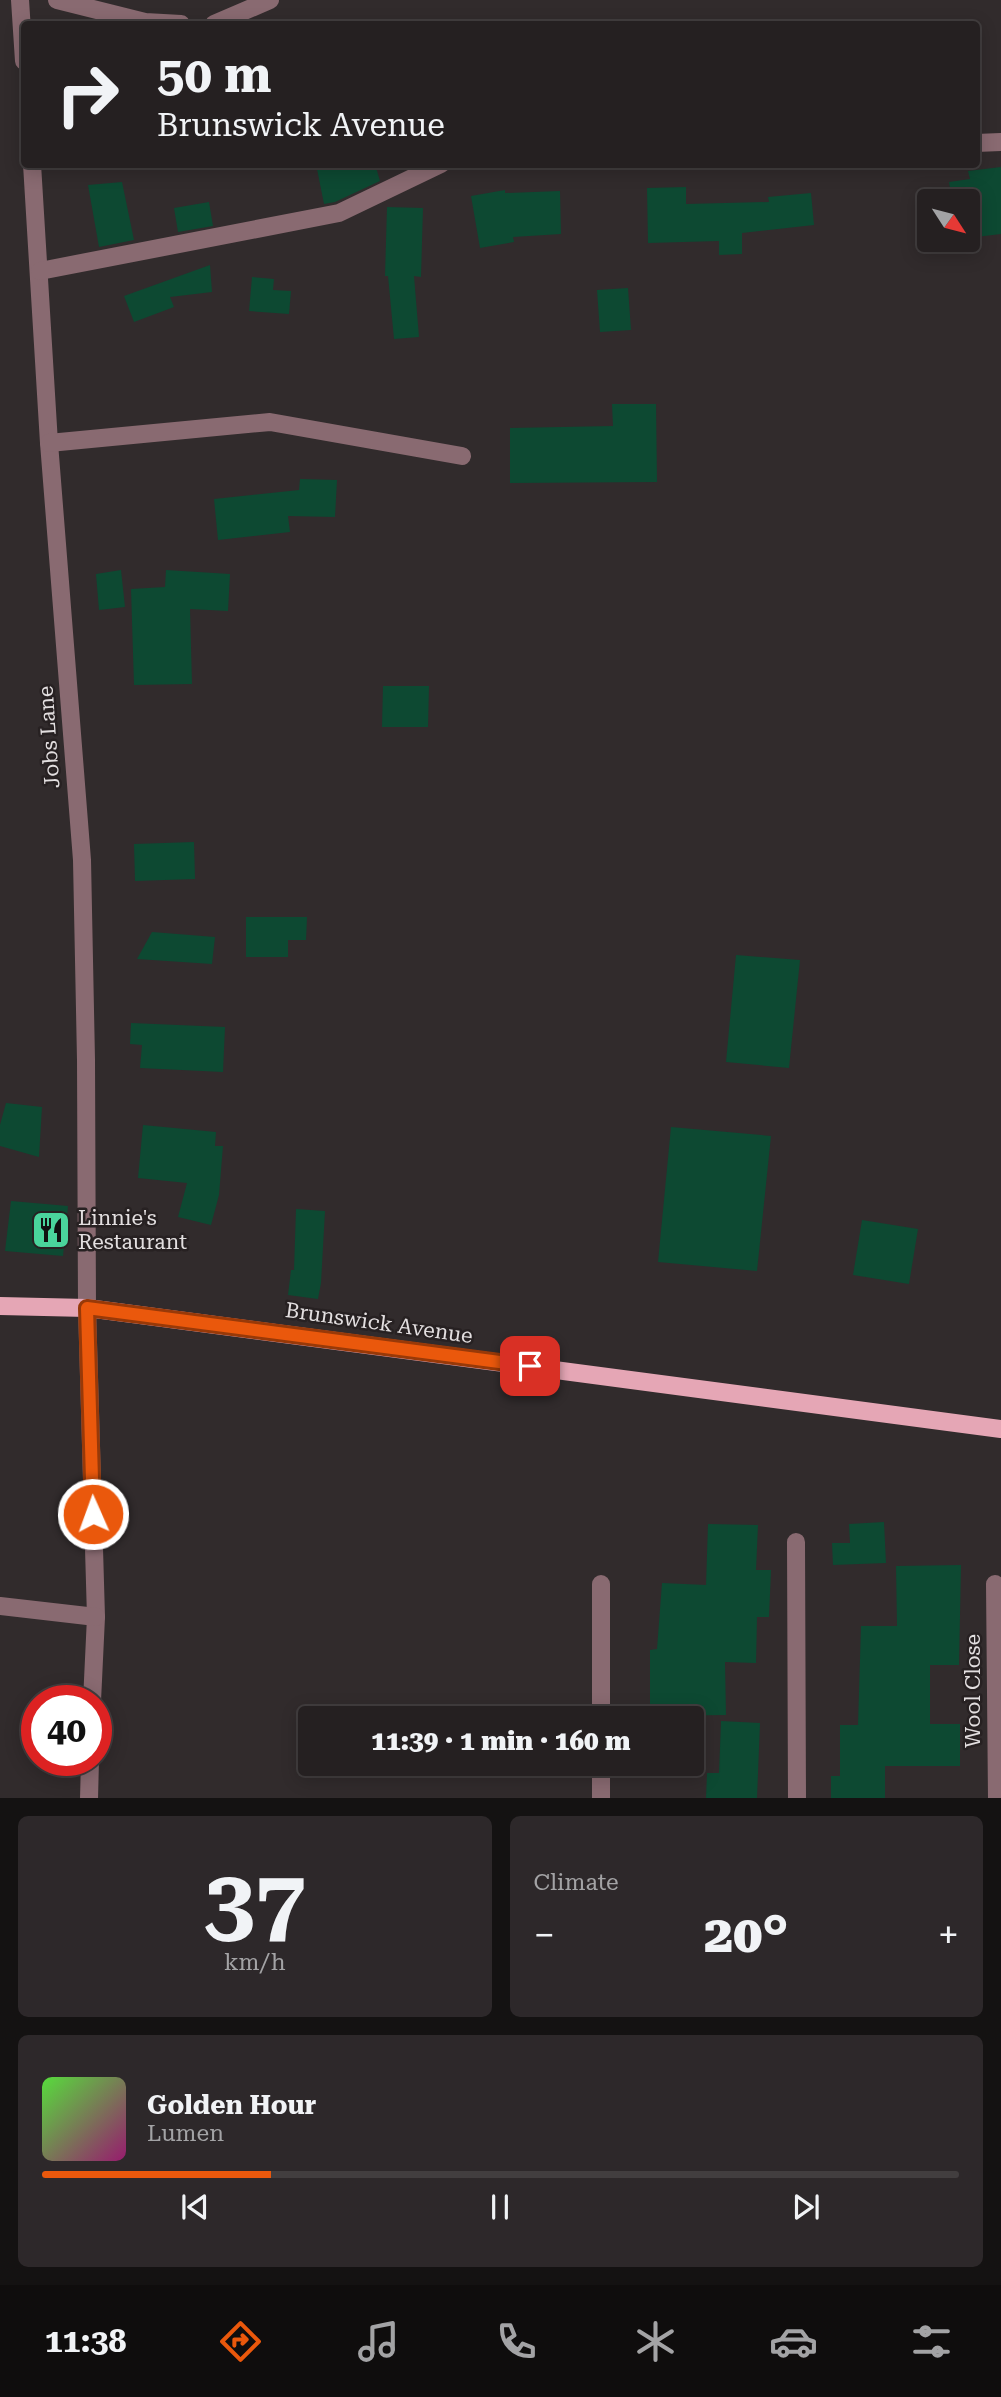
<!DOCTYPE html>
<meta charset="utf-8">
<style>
:root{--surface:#252021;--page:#2d282a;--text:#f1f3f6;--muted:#a3a3a5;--line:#423e3f;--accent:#ea580c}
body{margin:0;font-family:"Roboto Serif",serif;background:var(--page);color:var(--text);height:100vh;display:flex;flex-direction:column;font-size:26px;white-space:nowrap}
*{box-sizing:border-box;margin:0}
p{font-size:23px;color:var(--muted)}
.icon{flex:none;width:38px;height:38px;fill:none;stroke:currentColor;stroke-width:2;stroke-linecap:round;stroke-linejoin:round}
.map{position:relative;height:1798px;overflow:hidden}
.drawer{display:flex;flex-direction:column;gap:18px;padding:18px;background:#141212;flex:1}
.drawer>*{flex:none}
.hud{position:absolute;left:21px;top:21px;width:959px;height:147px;border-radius:7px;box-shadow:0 4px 18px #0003,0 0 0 2px var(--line);background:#252021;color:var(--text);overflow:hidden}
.needle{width:46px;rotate:126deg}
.buttons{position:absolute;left:917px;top:189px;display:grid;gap:14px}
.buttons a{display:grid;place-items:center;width:63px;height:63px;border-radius:7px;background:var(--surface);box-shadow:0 4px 18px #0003,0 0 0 2px var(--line);font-size:35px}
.speed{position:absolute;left:21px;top:1685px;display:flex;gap:14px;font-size:35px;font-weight:700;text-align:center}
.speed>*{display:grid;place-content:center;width:91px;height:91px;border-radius:50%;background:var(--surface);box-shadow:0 4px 18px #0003,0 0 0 2px var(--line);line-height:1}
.speed .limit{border:10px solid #d22;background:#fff;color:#111}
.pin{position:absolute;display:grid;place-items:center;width:60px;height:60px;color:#fff;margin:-30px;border-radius:14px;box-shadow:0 4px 10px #0006}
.me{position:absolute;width:77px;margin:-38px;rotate:358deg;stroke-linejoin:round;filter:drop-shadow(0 0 5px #0008)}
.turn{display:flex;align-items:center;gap:24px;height:147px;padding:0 21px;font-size:32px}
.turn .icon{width:91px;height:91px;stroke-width:2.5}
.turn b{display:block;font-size:49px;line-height:60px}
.big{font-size:52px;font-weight:800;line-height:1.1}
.drawer .tile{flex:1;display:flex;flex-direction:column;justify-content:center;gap:10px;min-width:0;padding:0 24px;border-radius:10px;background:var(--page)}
.drawer .dial{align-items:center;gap:0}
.dial b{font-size:91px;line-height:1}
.song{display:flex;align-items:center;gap:21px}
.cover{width:84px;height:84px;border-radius:10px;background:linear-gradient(135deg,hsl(110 70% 55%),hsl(320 70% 35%))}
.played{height:7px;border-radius:4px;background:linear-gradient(90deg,var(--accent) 25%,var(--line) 25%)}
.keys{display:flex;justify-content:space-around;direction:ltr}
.heat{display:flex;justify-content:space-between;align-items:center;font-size:38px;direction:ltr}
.drawer .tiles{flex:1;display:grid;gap:18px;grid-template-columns:1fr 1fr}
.tile:last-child{grid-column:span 2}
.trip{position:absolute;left:298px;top:1706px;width:406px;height:70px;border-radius:7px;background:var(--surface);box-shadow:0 4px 18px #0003,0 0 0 2px var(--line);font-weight:800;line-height:70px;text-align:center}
.dock{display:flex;height:112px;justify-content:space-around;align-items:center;background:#0f0d0d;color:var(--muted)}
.dock .icon{width:49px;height:49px}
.dock .selected{color:var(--accent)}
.dock b{font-size:32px;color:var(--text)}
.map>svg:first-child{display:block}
.building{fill:#0d4932}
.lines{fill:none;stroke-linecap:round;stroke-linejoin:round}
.minor{stroke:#896a71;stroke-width:18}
.major{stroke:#e5a6b5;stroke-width:18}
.route-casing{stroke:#983908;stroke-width:18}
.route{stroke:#ea580c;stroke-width:12}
.labels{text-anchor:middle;stroke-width:5;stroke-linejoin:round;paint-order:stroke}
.street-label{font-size:21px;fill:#e3dfe0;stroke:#272122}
.poi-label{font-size:21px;fill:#e3dfe0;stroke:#272122;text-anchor:start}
</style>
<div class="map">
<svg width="1001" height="1799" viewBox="0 0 1001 1799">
<rect width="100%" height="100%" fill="#312b2c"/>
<g class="building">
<polygon points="316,164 375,164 380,181 335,202 324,204"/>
<polygon points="1001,167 1001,234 968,238 968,201 952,201 949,182 970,179 968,171"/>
<polygon points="122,182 134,240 99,247 88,185"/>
<polygon points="686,187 686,204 769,202 768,197 811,193 814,225 742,233 742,254 719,255 719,241 648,243 647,188"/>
<polygon points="505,190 505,193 560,191 561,234 513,237 514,242 480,248 471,196"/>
<polygon points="209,202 213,226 178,232 174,208"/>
<polygon points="387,207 423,208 421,277 414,276 419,337 394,339 388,276 385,276"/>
<polygon points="210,265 212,292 170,297 174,307 134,322 124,296"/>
<polygon points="252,277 274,279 273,290 291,291 289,314 249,311"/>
<polygon points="628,288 631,330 600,332 597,290"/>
<polygon points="612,404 656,404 657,482 510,483 510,428 613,426"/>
<polygon points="300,479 337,480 335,517 288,516 290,532 218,540 214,499 299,490"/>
<polygon points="121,570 125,607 99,610 96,574"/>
<polygon points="166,570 230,574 228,611 190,609 192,684 134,685 131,589 165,587"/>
<polygon points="383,686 429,686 428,727 382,727"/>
<polygon points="194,842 195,879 135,881 134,844"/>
<polygon points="246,917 307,917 306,940 288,940 288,957 246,957"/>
<polygon points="152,932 215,937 212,964 137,959"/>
<polygon points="736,955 800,960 789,1068 726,1062"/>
<polygon points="131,1023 225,1027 223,1072 140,1068 142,1045 130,1044"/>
<polygon points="6,1103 42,1107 39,1157 0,1146 0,1125"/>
<polygon points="143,1125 216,1132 215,1146 223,1146 219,1195 211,1225 178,1217 187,1183 138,1178"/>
<polygon points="671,1127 771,1136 757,1271 658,1262"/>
<polygon points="11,1201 68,1206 63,1256 5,1251"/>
<polygon points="296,1209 325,1211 321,1283 318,1299 288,1295 291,1270 294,1270"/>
<polygon points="862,1220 918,1229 909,1284 853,1275"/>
<polygon points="884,1522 886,1563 833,1565 832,1543 850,1543 849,1524"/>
<polygon points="708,1524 758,1525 756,1570 771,1570 769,1617 757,1617 756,1663 725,1662 726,1715 650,1716 650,1650 657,1649 662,1583 706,1585"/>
<polygon points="961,1565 959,1665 930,1665 930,1724 960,1724 960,1766 885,1766 885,1798 831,1798 831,1776 840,1776 840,1725 858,1725 861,1626 897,1626 896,1566"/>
<polygon points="721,1721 760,1723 757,1798 706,1798 707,1773 719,1773"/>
</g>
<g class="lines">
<g class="minor">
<polyline points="20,0 24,61"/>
<polyline points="57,0 145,22 181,24"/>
<polyline points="214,24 270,0"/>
<polyline points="976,143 1001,142"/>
<polyline points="32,164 49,443 82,860 86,1060 87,1308 96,1617 92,1701"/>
<polyline points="40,271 339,213 441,164"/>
<polyline points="49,443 270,422 462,456"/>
<polyline points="796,1542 797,1799"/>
<polyline points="601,1584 601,1718"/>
<polyline points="995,1584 997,1799"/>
<polyline points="0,1606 96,1617"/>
<polyline points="601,1764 601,1799"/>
<polyline points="89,1799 90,1760"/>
</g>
<polyline class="major" points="0,1306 87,1308 1001,1429"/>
</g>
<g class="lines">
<defs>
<polyline id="route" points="93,1514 87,1308 530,1366"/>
</defs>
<use href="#route" class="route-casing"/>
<use href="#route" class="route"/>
</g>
<defs>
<symbol id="restaurant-square" viewBox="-11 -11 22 22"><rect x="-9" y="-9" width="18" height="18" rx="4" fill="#4ad49c" stroke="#272122"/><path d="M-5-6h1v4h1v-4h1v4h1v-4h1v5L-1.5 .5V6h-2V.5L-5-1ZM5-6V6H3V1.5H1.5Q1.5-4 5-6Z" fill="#111"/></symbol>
</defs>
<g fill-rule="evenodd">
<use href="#restaurant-square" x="29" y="1208" width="44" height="44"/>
</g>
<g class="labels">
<g class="street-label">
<text transform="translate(49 737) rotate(-94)" y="7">Jobs Lane</text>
<text transform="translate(379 1323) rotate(8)" y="7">Brunswick Avenue</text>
<text transform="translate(973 1691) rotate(-90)" y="7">Wool Close</text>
</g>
<g class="poi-label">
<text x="78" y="1225">Linnie's<tspan x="78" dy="24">Restaurant</tspan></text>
</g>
</g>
</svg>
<div class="buttons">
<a><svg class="needle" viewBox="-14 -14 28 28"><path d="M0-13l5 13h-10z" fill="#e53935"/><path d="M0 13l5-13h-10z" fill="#a3a3a5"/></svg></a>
</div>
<div class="speed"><div class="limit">40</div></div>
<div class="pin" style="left:530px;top:1366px;background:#d93025"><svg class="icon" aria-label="arrive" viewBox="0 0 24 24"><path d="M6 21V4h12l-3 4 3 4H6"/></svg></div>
<svg class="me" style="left:93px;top:1514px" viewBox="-20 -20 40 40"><circle r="17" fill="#ea580c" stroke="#fff" stroke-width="3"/><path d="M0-11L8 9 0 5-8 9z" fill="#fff"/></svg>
<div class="trip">11:39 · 1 min · 160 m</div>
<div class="hud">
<div class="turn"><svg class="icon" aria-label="right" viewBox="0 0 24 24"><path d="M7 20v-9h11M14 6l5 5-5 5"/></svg><div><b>50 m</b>Brunswick Avenue</div></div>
</div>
</div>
<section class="drawer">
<div class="tiles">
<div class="tile dial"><b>37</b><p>km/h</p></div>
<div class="tile"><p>Climate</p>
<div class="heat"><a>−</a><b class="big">20°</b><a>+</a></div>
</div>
<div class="tile">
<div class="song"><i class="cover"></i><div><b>Golden Hour</b><p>Lumen</p></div></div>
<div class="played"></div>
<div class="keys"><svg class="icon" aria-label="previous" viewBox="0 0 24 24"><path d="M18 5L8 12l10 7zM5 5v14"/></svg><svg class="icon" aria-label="pause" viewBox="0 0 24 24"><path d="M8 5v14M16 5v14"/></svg><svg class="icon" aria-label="next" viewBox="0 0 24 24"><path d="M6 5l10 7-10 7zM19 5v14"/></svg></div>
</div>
</div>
</section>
<nav class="dock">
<b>11:38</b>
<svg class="icon selected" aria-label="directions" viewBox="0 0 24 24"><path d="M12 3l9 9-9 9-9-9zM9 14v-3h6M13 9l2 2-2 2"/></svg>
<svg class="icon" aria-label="music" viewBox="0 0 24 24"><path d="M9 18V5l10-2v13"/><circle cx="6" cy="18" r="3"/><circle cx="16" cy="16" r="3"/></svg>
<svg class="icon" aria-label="phone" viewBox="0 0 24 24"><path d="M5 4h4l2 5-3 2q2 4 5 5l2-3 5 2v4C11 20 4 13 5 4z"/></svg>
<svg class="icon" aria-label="climate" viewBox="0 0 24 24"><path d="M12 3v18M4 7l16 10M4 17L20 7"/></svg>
<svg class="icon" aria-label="car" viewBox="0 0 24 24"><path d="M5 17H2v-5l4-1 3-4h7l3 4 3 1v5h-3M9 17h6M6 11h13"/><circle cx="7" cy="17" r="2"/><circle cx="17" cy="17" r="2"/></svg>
<svg class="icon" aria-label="filters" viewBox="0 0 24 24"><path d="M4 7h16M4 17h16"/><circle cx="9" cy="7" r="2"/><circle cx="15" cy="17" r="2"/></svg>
</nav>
